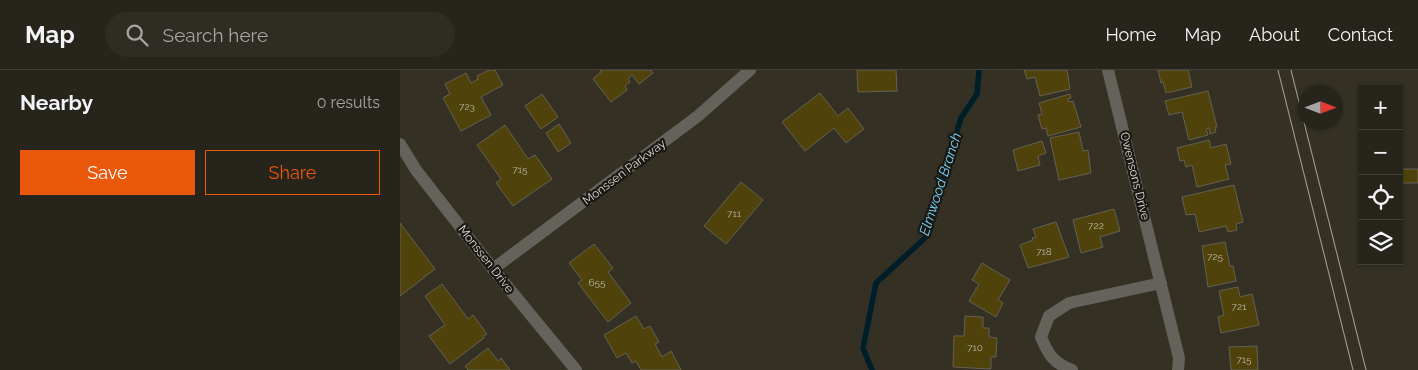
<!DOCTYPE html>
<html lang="en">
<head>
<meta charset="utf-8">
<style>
  body { margin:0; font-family:Raleway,sans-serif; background:#2f2c24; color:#f1f3f6 }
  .controls { position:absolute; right:15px; top:15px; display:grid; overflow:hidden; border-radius:0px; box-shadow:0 1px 4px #0004 }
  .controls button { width:45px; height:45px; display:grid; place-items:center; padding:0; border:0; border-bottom:1px solid #43413a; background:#27241b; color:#f1f3f6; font:25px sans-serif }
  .compass { position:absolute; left:898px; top:15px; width:45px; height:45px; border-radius:50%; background:#27241b; box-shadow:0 1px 4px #0004; rotate:90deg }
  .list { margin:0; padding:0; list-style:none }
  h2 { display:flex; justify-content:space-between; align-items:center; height:65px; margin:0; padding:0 20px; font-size:21px }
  h2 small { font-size:16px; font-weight:400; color:#a4a4a3 }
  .actions { display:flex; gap:10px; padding:15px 20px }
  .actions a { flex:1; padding:11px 0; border:1px solid #ea580c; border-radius:0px; text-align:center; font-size:18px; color:#ea580c }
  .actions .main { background:#ea580c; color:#fff }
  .icon { flex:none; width:28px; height:28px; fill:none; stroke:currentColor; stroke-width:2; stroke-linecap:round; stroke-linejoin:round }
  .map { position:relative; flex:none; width:1018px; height:300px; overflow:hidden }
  header { display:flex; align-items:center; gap:30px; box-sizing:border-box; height:70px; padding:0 25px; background:#27241b; border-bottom:1px solid #43413a }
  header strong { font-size:24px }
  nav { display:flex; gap:28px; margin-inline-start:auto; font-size:18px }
  .search { width:350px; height:45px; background:#2f2c24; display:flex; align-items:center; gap:12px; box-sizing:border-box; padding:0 18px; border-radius:28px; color:#a4a4a3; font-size:19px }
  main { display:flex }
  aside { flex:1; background:#27241b }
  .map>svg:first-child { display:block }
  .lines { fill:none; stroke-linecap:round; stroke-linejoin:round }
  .stream { stroke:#001e2a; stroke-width:5.5 }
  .building { fill:#4f420a; stroke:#656154 }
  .street { stroke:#64625b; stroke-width:12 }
  .tram { stroke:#a9a69d; stroke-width:1 }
  .labels { text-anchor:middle; stroke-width:4.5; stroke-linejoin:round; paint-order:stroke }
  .number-label { font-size:10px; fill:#bab6a2 }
  .street-label { font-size:12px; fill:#dedcd4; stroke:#1a1813 }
  .water-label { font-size:14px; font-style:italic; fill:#77d3f9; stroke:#1a1813 }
</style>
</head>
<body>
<header>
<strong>Map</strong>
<div class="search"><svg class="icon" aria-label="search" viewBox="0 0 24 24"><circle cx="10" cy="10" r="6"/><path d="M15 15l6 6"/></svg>Search here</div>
<nav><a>Home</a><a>Map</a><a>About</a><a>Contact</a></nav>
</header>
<main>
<aside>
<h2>Nearby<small>0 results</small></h2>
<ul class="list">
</ul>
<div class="actions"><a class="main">Save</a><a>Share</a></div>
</aside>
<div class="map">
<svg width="1018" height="300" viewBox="0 0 1018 300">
  <rect width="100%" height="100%" fill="#343024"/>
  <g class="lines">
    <!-- stream -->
    <path class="stream" d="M 472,300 L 463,278 L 476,213 L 525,168 L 561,48 L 577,24 L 579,0"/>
  </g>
  <!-- building -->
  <g class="building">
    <path d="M 89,0 L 95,0 L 103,15 L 81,27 L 91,45 L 61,61 L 43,28 L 50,24 L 45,14 L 66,3 L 71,13 L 78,9 L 77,6 Z"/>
    <path d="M 200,0 L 251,0 L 253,3 L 239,14 L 232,5 L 228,9 L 230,12 L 225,16 L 227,20 L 211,32 L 193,9 L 201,2 Z"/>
    <path d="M 457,0 L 496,0 L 497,21 L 458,22 Z"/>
    <path d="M 624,0 L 667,0 L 670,19 L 640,26 L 635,7 L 627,9 Z"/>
    <path d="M 758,0 L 788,0 L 792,17 L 766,23 L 763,12 L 761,13 Z"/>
    <path d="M 808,21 L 817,57 L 815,57 L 816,62 L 810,64 L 809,58 L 806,59 L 808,65 L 789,70 L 782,42 L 769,45 L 765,31 Z"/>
    <path d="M 420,23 L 438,46 L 448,38 L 464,59 L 446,73 L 434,58 L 405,81 L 382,52 Z"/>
    <path d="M 142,24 L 158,47 L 141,59 L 125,36 Z"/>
    <path d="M 670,24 L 671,28 L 668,29 L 669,32 L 673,31 L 681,57 L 648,66 L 646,58 L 642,59 L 638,45 L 642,44 L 639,33 Z"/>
    <path d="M 159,54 L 171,73 L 158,82 L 146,63 Z"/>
    <path d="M 105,55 L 128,89 L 135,85 L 152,109 L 113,136 L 96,113 L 101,109 L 77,75 Z"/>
    <path d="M 679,62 L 683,81 L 688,80 L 691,103 L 659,110 L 650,68 Z"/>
    <path d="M 809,70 L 811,78 L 826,74 L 831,94 L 825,95 L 829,109 L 797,117 L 792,95 L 786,97 L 784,90 L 780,91 L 777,78 Z"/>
    <path d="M 642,71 L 646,83 L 638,86 L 640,95 L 618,101 L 613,80 Z"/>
    <rect x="999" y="99" width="19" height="14"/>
    <path d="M 341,112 L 363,130 L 326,174 L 304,156 Z"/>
    <path d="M 834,115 L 843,152 L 836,154 L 837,160 L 828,162 L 826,156 L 799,162 L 795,144 L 786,145 L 782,127 Z"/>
    <path d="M 714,139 L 720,161 L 700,167 L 703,177 L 681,183 L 673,150 Z"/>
    <path d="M 656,152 L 669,187 L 628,198 L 620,175 L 633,170 L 632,168 L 636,167 L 633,159 Z"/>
    <path d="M 0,153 L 35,199 L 0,226 Z"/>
    <path d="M 825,172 L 830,196 L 833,196 L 836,211 L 808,217 L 802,176 Z"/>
    <path d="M 194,174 L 213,198 L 208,202 L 231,233 L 208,252 L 178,213 L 182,210 L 169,193 Z"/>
    <path d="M 582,193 L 610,210 L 598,230 L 603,233 L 596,247 L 569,231 L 579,214 L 572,210 Z"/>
    <path d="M 42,214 L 68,249 L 73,245 L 87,264 L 83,266 L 84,268 L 50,294 L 29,266 L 45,255 L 25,226 Z"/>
    <path d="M 838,217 L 840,227 L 852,224 L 859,255 L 821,263 L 818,247 L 824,245 L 819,221 Z"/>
    <path d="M 236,246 L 244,259 L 250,256 L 259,272 L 255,274 L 262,287 L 271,281 L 281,300 L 241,300 L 236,291 L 232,293 L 226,283 L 217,288 L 204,265 Z"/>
    <path d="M 565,246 L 583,247 L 583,258 L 589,258 L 589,267 L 597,268 L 596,287 L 591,287 L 591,299 L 553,297 L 554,266 L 564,266 Z"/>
    <path d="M 857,276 L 858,300 L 831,300 L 829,277 Z"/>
    <path d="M 88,278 L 98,291 L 101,288 L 110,300 L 68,300 L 65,296 Z"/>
  </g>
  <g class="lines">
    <!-- street -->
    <g class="street">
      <path d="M 708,0 L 779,288 L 778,300"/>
      <path d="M 0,74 L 16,100 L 93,199 L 176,300"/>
      <path d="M 93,199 L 298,46 L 350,0"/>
      <path d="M 672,300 C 653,293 648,284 641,267 L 649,246 L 669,233 L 761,213"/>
    </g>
    <!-- tram -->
    <g class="tram">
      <path d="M 878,0 L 953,300"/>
      <path d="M 891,0 L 966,300"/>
    </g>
  </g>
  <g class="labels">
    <!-- number labels -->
    <g class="number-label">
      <text x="67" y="40">723</text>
      <text x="120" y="103">715</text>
      <text x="334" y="147">711</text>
      <text x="696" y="159">722</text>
      <text x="644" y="185">718</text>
      <text x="815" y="190">725</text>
      <text x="197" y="216">655</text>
      <text x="839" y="240">721</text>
      <text x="575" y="281">710</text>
      <text x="844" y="293">715</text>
    </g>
    <!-- street labels -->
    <g class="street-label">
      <text transform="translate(224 102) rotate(-37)" y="4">Monssen Parkway</text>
      <text transform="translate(735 106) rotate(76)" y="4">Owensons Drive</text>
      <text transform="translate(86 189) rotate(52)" y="4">Monssen Drive</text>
    </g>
    <!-- water labels -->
    <g class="water-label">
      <text transform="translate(540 114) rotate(-72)" y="5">Elmwood Branch</text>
    </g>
  </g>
</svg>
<div class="controls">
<button>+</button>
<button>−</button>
<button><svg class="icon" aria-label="locate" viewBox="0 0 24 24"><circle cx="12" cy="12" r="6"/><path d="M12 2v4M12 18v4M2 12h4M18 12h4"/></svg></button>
<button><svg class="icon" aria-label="layers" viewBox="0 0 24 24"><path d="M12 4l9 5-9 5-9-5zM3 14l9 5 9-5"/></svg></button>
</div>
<svg class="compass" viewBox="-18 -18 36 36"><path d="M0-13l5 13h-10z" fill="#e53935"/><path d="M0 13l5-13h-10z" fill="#a4a4a3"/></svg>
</div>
</main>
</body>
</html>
